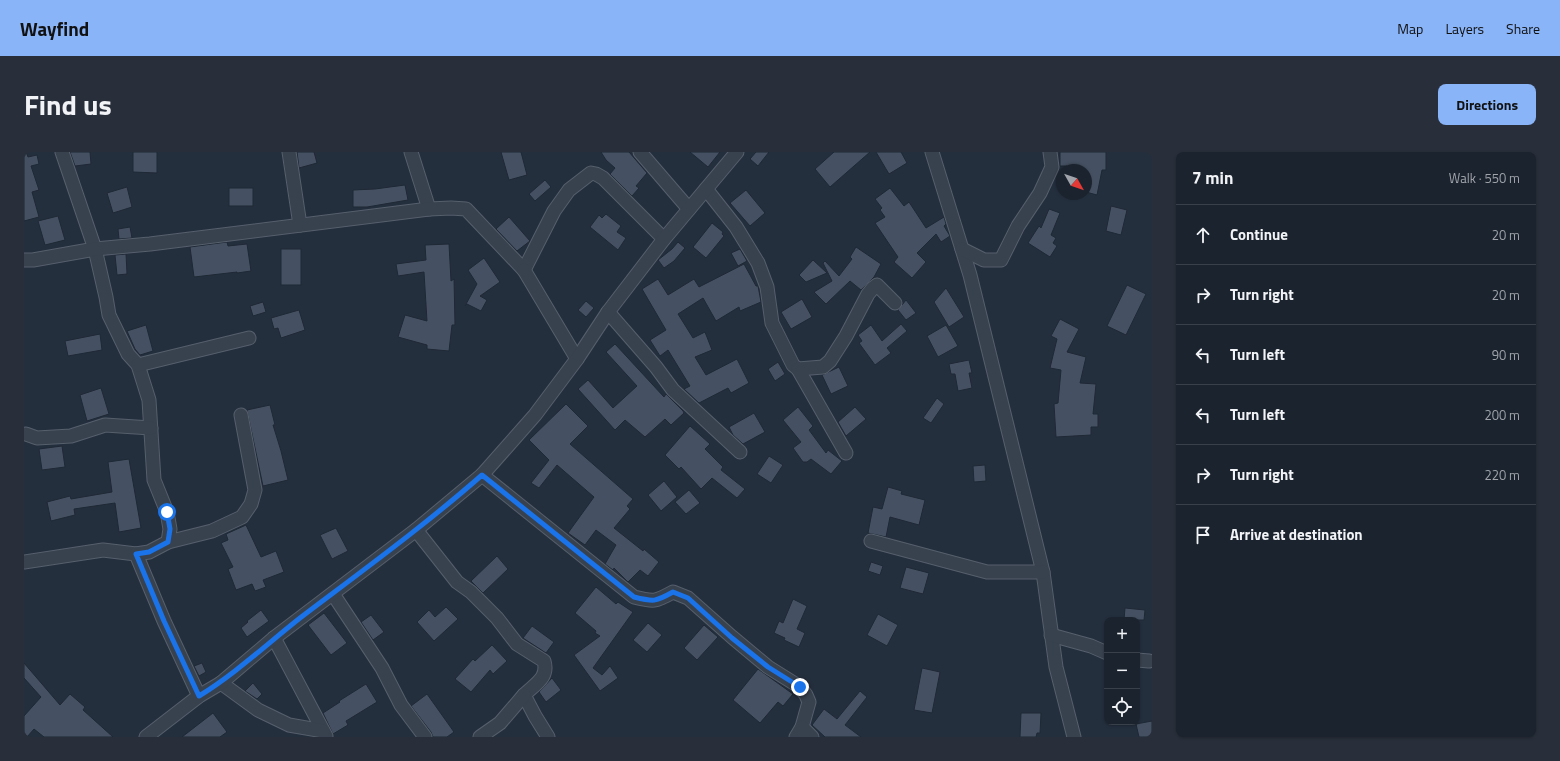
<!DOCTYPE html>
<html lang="en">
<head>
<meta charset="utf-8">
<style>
  body { margin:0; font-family:"Titillium Web",sans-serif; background:#282f3a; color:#f1f3f6 }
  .controls { position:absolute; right:12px; bottom:12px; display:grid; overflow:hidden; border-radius:8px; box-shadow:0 1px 3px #0004 }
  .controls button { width:36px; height:36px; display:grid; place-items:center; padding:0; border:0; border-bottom:1px solid #39404a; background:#1b232e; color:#f1f3f6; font:20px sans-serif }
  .compass { position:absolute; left:1032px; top:12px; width:36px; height:36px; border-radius:50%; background:#1b232e; box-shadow:0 1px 3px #0004; rotate:130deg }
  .stop { position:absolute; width:12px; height:12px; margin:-9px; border:3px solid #1a73e8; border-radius:50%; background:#fff }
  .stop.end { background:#1a73e8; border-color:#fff; box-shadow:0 1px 4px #0008 }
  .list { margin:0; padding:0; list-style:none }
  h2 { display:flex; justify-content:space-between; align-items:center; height:52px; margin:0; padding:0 16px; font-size:17px }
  h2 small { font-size:13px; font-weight:400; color:#a0a4aa }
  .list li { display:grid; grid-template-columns:26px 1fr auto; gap:12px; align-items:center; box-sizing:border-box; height:60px; padding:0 16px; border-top:1px solid #39404a }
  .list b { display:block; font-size:15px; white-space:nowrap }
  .list em { font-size:13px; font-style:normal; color:#a0a4aa }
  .icon { flex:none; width:22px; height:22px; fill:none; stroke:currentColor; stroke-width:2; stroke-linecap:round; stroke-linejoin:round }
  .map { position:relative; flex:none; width:1128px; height:585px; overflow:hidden; border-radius:8px }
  header { display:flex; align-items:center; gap:24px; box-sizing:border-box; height:56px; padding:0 20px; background:#8ab4f8; color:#111 }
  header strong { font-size:19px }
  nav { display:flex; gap:22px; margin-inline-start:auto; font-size:14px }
  .intro { display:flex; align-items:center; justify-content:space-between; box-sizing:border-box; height:96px; padding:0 24px }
  h1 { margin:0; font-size:28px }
  .button { padding:10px 18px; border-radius:8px; background:#8ab4f8; color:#111; font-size:14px; font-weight:700 }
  main { display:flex; gap:24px; padding:0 24px }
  aside { flex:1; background:#1b232e; border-radius:8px; box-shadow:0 1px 3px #0004 }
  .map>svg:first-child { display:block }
  .building { fill:#455162; stroke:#1f2835 }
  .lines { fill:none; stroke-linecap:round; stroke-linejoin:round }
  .minor-casing { stroke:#565f6c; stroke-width:15 }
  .minor { stroke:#38414e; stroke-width:13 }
  .route { stroke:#1a73e8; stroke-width:5 }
</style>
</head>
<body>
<header>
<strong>Wayfind</strong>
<nav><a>Map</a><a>Layers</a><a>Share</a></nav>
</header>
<div class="intro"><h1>Find us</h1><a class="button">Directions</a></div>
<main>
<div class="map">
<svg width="1128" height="585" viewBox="0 0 1128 585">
  <rect width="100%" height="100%" fill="#242f3e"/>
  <!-- building -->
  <g class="building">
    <path d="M 0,0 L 2,0 L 4,5 L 13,3 L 15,12 L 7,14 L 15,38 L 8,40 L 15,65 L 0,69 Z"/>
    <path d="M 46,0 L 66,0 L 67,12 L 51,14 Z"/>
    <path d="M 109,0 L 133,0 L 133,21 L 109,20 Z"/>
    <path d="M 273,0 L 290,0 L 293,11 L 275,16 Z"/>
    <path d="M 477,0 L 497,0 L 503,23 L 485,28 Z"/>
    <path d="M 577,0 L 605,0 L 623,21 L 612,34 L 615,36 L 608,44 L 586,22 L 591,16 L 582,8 Z"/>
    <path d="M 666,0 L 696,0 L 684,15 Z"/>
    <path d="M 732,0 L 745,0 L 734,14 L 726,7 Z"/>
    <path d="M 810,0 L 846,0 L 806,35 L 791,17 Z"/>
    <path d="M 852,0 L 877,0 L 883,11 L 865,22 Z"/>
    <path d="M 1036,0 L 1082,0 L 1082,18 L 1078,18 L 1073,43 L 1062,40 L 1062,18 L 1042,18 L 1043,14 L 1036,14 Z"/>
    <path d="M 521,28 L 527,35 L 511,49 L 505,42 Z"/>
    <path d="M 381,33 L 384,48 L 343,55 L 329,55 L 329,38 L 351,37 Z"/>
    <path d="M 103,35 L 108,55 L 89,61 L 83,41 Z"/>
    <rect x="205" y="36" width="24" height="18"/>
    <path d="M 866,36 L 880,54 L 885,50 L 902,76 L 920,65 L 922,72 L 920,74 L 926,84 L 917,90 L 912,82 L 893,101 L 902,110 L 888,126 L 870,110 L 874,105 L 851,71 L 861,65 L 856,58 L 858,56 L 851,47 Z"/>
    <path d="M 722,38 L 741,61 L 726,74 L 706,51 Z"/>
    <path d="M 1087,54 L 1103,58 L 1097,83 L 1082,79 Z"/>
    <path d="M 1025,57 L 1036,61 L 1027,83 L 1032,86 L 1029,91 L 1033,94 L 1026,105 L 1004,91 L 1015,74 L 1017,76 Z"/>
    <path d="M 582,62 L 597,74 L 593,80 L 602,86 L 594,98 L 566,75 L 575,63 L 578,66 Z"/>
    <path d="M 34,64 L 41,88 L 21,93 L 14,69 Z"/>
    <path d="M 485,65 L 506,89 L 493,99 L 472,77 Z"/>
    <path d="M 688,71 L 699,80 L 698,82 L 700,84 L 682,106 L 669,95 Z"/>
    <path d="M 106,75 L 108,86 L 95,87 L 94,77 Z"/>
    <path d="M 203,90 L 204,94 L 223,92 L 227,119 L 213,121 L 213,120 L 170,125 L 166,95 Z"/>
    <path d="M 654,90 L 661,96 L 650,109 L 640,116 L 634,108 L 648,97 Z"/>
    <path d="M 425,92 L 427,129 L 430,127 L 431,173 L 428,173 L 425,199 L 403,197 L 403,193 L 374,185 L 381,163 L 403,169 L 400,120 L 374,124 L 372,112 L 402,108 L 401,93 Z"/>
    <path d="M 832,95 L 857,112 L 850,125 L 837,138 L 826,129 L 802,152 L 790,140 L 808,129 L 799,111 L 801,109 L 815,124 L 828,107 L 826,105 Z"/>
    <rect x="257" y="97" width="20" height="36"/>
    <path d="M 716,97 L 723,109 L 714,114 L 707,101 Z"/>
    <path d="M 102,102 L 103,122 L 93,123 L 91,103 Z"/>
    <path d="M 460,106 L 476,130 L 456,144 L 463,148 L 457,159 L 443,152 L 441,154 L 453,132 L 444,118 Z"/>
    <path d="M 789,108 L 803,121 L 782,130 L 775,123 Z"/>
    <path d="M 720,112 L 732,134 L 734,134 L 737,150 L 716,159 L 715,155 L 692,169 L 679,146 L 654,162 L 669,186 L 681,180 L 688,198 L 671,205 L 682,223 L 713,207 L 725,231 L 707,241 L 704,236 L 675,251 L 660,237 L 666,234 L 644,198 L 636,204 L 626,188 L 642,178 L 618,137 L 634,127 L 644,143 L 670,127 L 675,135 Z"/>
    <path d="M 1103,133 L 1122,142 L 1102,183 L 1083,174 Z"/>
    <path d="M 922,136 L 940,165 L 925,175 L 910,150 Z"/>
    <path d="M 778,147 L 788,165 L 767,177 L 757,160 Z"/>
    <path d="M 882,148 L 892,161 L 882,168 L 874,158 Z"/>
    <path d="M 562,149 L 570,156 L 562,165 L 554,158 Z"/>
    <path d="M 239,150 L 242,160 L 229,164 L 226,154 Z"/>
    <path d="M 275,158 L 281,178 L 257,186 L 254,176 L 250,177 L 247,166 Z"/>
    <path d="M 1036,167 L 1055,177 L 1043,200 L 1062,205 L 1056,231 L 1072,232 L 1069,262 L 1074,262 L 1074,275 L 1067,275 L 1067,283 L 1032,285 L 1030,252 L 1034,251 L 1037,218 L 1026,216 L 1033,187 L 1027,184 Z"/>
    <path d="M 877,172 L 883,179 L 863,196 L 867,201 L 851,213 L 835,191 L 838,189 L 834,183 L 847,173 L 858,189 Z"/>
    <path d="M 122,173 L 129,199 L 116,203 L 111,197 L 103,179 Z"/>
    <path d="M 922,173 L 934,194 L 914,205 L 903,184 Z"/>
    <path d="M 76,182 L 78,198 L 44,204 L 41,189 Z"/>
    <path d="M 591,192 L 640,245 L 642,242 L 659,259 L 660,261 L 647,273 L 641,267 L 621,285 L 601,268 L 591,278 L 554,237 L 564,228 L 589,256 L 613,234 L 582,200 Z"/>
    <path d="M 945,208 L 948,221 L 945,221 L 948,236 L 934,239 L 931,222 L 927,222 L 925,212 Z"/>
    <path d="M 754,210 L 761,222 L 751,229 L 744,217 Z"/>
    <path d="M 815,215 L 824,234 L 807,242 L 798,223 Z"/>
    <path d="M 77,236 L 85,262 L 63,269 L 56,243 Z"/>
    <path d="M 913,246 L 920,252 L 907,271 L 899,266 Z"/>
    <path d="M 542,252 L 564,274 L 546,292 L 609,347 L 603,354 L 606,357 L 590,376 L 619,399 L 620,397 L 635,410 L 624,424 L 616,418 L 604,430 L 590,416 L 589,418 L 581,412 L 592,393 L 572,378 L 561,393 L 544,381 L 570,345 L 533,313 L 515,336 L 507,331 L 525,308 L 505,288 Z"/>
    <path d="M 246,253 L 251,273 L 249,273 L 257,299 L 264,328 L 239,334 L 223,258 Z"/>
    <path d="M 774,255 L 789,274 L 785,278 L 802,301 L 804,298 L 818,309 L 807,322 L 787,307 L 783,310 L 779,310 L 769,296 L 777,290 L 759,268 Z"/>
    <path d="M 831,255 L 842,267 L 822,284 L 814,270 Z"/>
    <path d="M 730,261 L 741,280 L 719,292 L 709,283 L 705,275 Z"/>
    <path d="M 666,274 L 686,292 L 681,297 L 699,315 L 697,318 L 721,337 L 713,346 L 688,326 L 677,337 L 657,315 L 655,317 L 641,303 Z"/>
    <path d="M 38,294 L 41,315 L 18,318 L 15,297 Z"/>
    <path d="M 745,304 L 759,313 L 747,331 L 733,322 Z"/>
    <path d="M 105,307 L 117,376 L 95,380 L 91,351 L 50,357 L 51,363 L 27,369 L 23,350 L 46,344 L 47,347 L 88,340 L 84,310 Z"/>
    <path d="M 961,313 L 962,329 L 950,330 L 949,314 Z"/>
    <path d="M 640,329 L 653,345 L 637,359 L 624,343 Z"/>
    <path d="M 864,335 L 878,339 L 877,342 L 901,348 L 895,373 L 866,365 L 862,385 L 844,381 L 849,355 L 858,357 Z"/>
    <path d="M 665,338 L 676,351 L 662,362 L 651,350 Z"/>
    <path d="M 222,373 L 237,405 L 252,399 L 260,420 L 239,428 L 242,435 L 231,439 L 228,432 L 212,438 L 204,417 L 209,415 L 197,391 L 204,388 L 202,382 Z"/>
    <path d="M 312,376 L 324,399 L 308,407 L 296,383 Z"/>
    <path d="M 473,404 L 484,417 L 459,441 L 447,429 Z"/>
    <path d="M 847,410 L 859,414 L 856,423 L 844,419 Z"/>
    <path d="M 882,415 L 905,421 L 899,442 L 876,436 Z"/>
    <path d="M 572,435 L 592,452 L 594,450 L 609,460 L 569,516 L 578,523 L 586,514 L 594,526 L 576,539 L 550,503 L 576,484 L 571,481 L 572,479 L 551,461 Z"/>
    <path d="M 769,447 L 783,454 L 773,477 L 781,481 L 775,495 L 760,488 L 761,486 L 750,481 L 755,469 L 759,471 Z"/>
    <path d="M 422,455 L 434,467 L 410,489 L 393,470 L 405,458 L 411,465 Z"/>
    <path d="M 1101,456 L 1121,458 L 1120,468 L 1100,468 Z"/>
    <path d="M 237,458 L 245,469 L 223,485 L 217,476 L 224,470 L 223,469 Z"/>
    <path d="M 300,461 L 323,491 L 307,503 L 284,473 Z"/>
    <path d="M 854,462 L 874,473 L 863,494 L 843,483 Z"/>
    <path d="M 347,463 L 360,480 L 349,488 L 337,470 Z"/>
    <path d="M 624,471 L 638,483 L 623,500 L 609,488 Z"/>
    <path d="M 680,473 L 694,485 L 673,508 L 660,496 Z"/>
    <path d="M 508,474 L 530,490 L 522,501 L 499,486 Z"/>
    <path d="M 468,493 L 483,509 L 469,522 L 466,518 L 447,540 L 431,527 L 449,507 L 451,509 Z"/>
    <path d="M 0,511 L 36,553 L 46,542 L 61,555 L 59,558 L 89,585 L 20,585 L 10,577 L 3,585 L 0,585 L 0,564 L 17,545 L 0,526 Z"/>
    <path d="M 178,511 L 182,520 L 175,524 L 170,514 Z"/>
    <path d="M 898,516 L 916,520 L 908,561 L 890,558 Z"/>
    <path d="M 734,517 L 769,542 L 759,554 L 754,550 L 736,571 L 709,548 Z"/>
    <path d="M 528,526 L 537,538 L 522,550 L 515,540 Z"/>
    <path d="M 229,531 L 238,542 L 233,547 L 221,539 Z"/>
    <path d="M 342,532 L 353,550 L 322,569 L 324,573 L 309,582 L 299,561 L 316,550 L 315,549 Z"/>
    <path d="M 836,539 L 843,545 L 821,573 L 837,585 L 801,585 L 788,573 L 800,557 L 813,567 Z"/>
    <path d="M 403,542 L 430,580 L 423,585 L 409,585 L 407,580 L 387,554 Z"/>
    <path d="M 189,561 L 203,580 L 196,585 L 158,585 Z"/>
    <path d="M 997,561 L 1017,561 L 1016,581 L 1013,581 L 1012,585 L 996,585 Z"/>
    <path d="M 1128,569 L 1128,585 L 1115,585 L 1112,572 Z"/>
  </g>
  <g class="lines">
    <!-- minor casing -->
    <g class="minor-casing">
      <g id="minor">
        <path d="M 38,0 L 71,97 L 82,145 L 85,163 L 104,202 L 114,213 L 125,248 L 130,328 L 143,360 L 146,377 L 144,390"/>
        <path d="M 265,0 L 276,73"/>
        <path d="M 387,0 L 405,57"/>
        <path d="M 616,0 L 665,57"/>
        <path d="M 908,0 L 946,123 L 1019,420 L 1032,515 L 1050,585"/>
        <path d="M 682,37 L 712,75 L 734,111 L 743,135 L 748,171 L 769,213 L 774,217 L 799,215 L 806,209 L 822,184 L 844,142 L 849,136 L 853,133 L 871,151"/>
        <path d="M 938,97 L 960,108 L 977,108 L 994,74 L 1016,41 L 1028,15 L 1026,0"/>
        <path d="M 0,108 L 9,108 L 71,97 L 126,92 L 405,57 L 427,56 L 442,57 L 500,118 L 530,59 L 545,38 L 567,21 L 572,22 L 579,26 L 640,87"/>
        <path d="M 500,118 L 553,207"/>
        <path d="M 584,160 L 632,215 L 649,238 L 716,300"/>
        <path d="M 114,213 L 225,186"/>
        <path d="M 774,217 L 822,301"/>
        <path d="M 2,282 L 13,286 L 47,284 L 81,273 L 127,276"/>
        <path d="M 458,323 L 610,445 C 630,450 631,450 649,440 L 664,446 L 708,485 L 744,515 L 776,535 L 782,543 L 785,550 L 778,575"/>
        <path d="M 392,378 L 433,430 L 447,440 L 473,466 L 493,492 L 520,509 C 525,526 511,532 500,543 L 511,564 L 524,585"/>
        <path d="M 847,389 L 963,420 L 1019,420"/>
        <path d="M 112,402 L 140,469 L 175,544"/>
        <path d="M 0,410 L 79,398 L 112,402 L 125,400 L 144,390 L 188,379 L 218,365 L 227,352 L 231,338 L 217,263"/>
        <path d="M 309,442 L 358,516 L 377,553 L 401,585"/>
        <path d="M 1027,483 L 1067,494 L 1083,501"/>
        <path d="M 250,486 L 302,584"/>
        <path d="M 1113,508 L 1125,509"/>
        <path d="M 197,531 L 234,558 L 265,573 L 299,579"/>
        <path d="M 122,585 L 175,544 L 197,531 L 250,486 L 392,378 L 458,323 L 511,263 L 553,207 L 584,160 L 640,87 L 713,0"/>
        <path d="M 456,585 L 476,571 L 500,543"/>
        <path d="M 772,585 L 778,575 L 788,585"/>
      </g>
    </g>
    <!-- minor -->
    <use href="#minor" class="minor"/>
  </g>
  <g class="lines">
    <!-- route -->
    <path class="route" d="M 143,360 L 146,377 L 144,390 L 125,400 L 112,402 L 140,469 L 175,544 C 211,522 243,492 276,466 C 338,419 400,374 458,323 L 610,445 C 630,450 631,450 649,440 L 664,446 L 708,486 L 744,515 L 776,535"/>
  </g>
</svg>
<div class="controls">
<button>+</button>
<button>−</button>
<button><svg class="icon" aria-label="locate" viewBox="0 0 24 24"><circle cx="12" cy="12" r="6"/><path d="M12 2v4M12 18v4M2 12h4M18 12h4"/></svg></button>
</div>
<svg class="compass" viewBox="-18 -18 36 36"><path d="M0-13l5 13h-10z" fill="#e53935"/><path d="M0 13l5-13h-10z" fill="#a0a4aa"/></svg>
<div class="stop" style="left:143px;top:360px"></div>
<div class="stop end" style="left:776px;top:535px"></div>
</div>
<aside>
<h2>7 min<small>Walk · 550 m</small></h2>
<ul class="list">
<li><svg class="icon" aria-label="ahead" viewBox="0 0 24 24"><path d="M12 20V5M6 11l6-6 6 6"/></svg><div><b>Continue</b></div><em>20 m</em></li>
<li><svg class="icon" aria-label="right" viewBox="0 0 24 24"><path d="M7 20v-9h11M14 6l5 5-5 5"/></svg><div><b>Turn right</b></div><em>20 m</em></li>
<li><svg class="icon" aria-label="left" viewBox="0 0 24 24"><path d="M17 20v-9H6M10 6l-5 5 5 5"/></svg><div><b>Turn left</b></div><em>90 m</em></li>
<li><svg class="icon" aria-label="left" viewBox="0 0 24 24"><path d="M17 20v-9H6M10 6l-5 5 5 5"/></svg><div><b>Turn left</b></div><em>200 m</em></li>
<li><svg class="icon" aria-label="right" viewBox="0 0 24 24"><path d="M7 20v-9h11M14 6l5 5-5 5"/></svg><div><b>Turn right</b></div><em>220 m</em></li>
<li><svg class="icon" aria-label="arrive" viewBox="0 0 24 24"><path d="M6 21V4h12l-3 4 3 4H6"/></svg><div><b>Arrive at destination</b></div></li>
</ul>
</aside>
</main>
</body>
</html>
